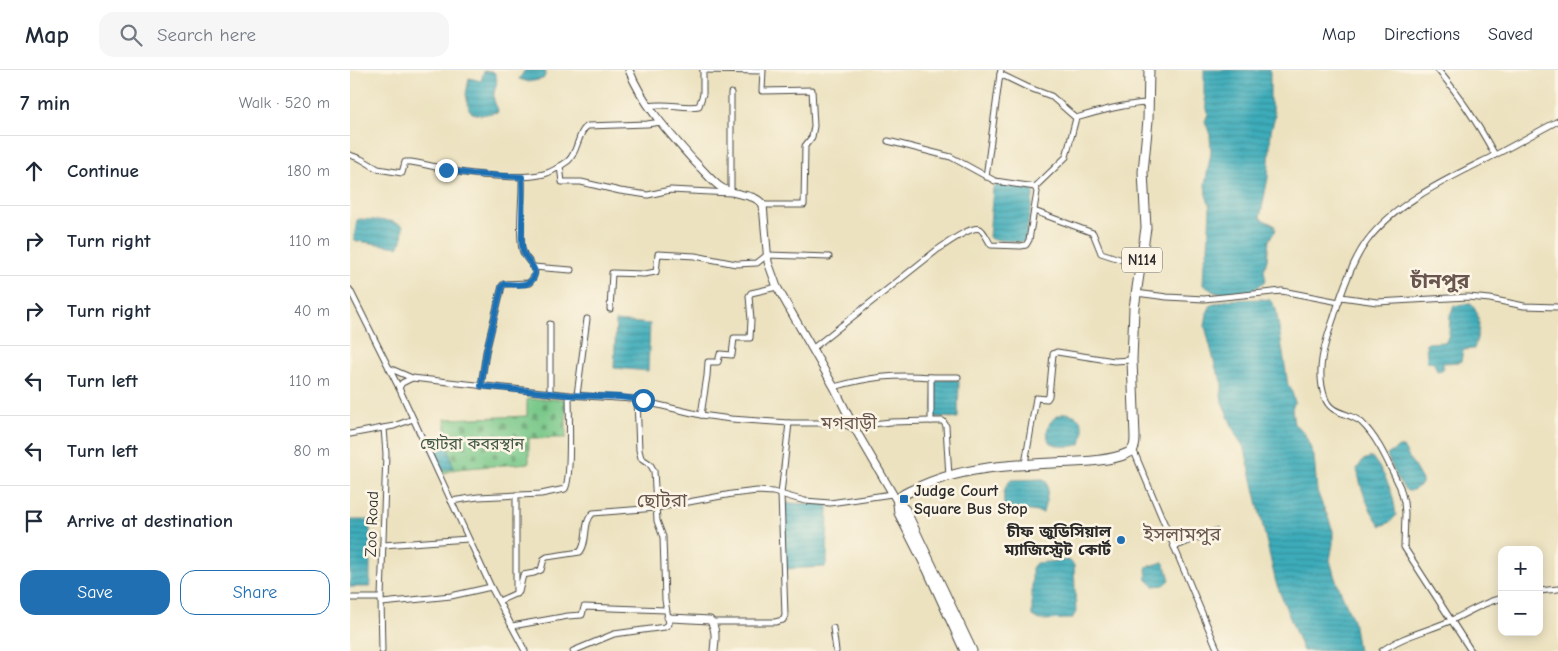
<!DOCTYPE html>
<html lang="en">
<head>
<meta charset="utf-8">
<style>
  body { margin:0; font-family:"Comic Neue","Noto Sans Bengali",sans-serif; background:#f6f6f7; color:#1f2937 }
  .controls { position:absolute; right:15px; bottom:15px; display:grid; overflow:hidden; border-radius:10px; box-shadow:0 2px 12px #0003 }
  .controls button { width:45px; height:45px; display:grid; place-items:center; padding:0; border:0; border-bottom:1px solid #e0e1e3; background:#fff; color:#1f2937; font:25px sans-serif }
  .stop { position:absolute; width:15px; height:15px; margin:-11px; border:4px solid #1f6fb2; border-radius:50%; background:#fff }
  .stop.end { background:#1f6fb2; border-color:#fff; box-shadow:0 1px 5px #0008 }
  .list { margin:0; padding:0; list-style:none }
  h2 { display:flex; justify-content:space-between; align-items:center; height:65px; margin:0; padding:0 20px; font-size:21px }
  h2 small { font-size:16px; font-weight:400; color:#747a83 }
  .list li { display:grid; grid-template-columns:32px 1fr auto; gap:15px; align-items:center; box-sizing:border-box; height:70px; padding:0 20px; border-top:1px solid #e0e1e3 }
  .list b { display:block; font-size:19px; white-space:nowrap }
  .list em { font-size:16px; font-style:normal; color:#747a83 }
  .actions { display:flex; gap:10px; padding:15px 20px }
  .actions a { flex:1; padding:11px 0; border:1px solid #1f6fb2; border-radius:15px; text-align:center; font-size:18px; color:#1f6fb2 }
  .actions .main { background:#1f6fb2; color:#fff }
  .icon { flex:none; width:28px; height:28px; fill:none; stroke:currentColor; stroke-width:2; stroke-linecap:round; stroke-linejoin:round }
  .map { position:relative; flex:none; width:1208px; height:581px; overflow:hidden }
  header { display:flex; align-items:center; gap:30px; box-sizing:border-box; height:70px; padding:0 25px; background:#fff; border-bottom:1px solid #e0e1e3 }
  header strong { font-size:24px }
  nav { display:flex; gap:28px; margin-inline-start:auto; font-size:18px }
  .search { width:350px; height:45px; background:#f6f6f7; display:flex; align-items:center; gap:12px; box-sizing:border-box; padding:0 18px; border-radius:15px; color:#747a83; font-size:19px }
  main { display:flex }
  aside { flex:1; background:#fff }
  .map>svg:first-child { display:block }
  .cemetery { fill:url(#cemetery-stones); stroke:#51795a }
  .water { fill:url(#water-rules); stroke:#346c72 }
  .lines { fill:none; stroke-linecap:round; stroke-linejoin:round }
  .street-casing { stroke:#484641; stroke-width:7 }
  .secondary-casing { stroke:#484641; stroke-width:9 }
  .highway-casing { stroke:#484641; stroke-width:11 }
  .street { stroke:#fff; stroke-width:5 }
  .secondary { stroke:#fff; stroke-width:7 }
  .highway { stroke:#fff; stroke-width:9 }
  .route { stroke:#1f6fb2; stroke-width:6 }
  .poi-dot { fill:#1f6fb2; stroke:#fcf5e5; stroke-width:2 }
  .labels { text-anchor:middle; stroke-width:5; stroke-linejoin:round; paint-order:stroke }
  .shield { fill:#fcf5e5; stroke:#6a6863; stroke-width:1 }
  .shield-label { font-size:15px; font-weight:bold; fill:#2b2b2b }
  .park-label { font-size:16px; fill:#425a47; stroke:#fcf5e5 }
  .poi-label { font-size:16px; font-weight:bold; fill:#2b2b2b; stroke:#fcf5e5; text-anchor:start }
  .street-label { font-size:16px; fill:#2b2b2b; stroke:#fcf5e5 }
  .neighbourhood-label { font-size:18px; fill:#68564f; stroke:#fcf5e5 }
  .quarter-label { font-size:19px; fill:#68564f; stroke:#fcf5e5 }
  .district-label { font-size:21px; font-weight:bold; fill:#68564f; stroke:#fcf5e5 }
</style>
</head>
<body>
<header>
<strong>Map</strong>
<div class="search"><svg class="icon" aria-label="search" viewBox="0 0 24 24"><circle cx="10" cy="10" r="6"/><path d="M15 15l6 6"/></svg>Search here</div>
<nav><a>Map</a><a>Directions</a><a>Saved</a></nav>
</header>
<main>
<aside>
<h2>7 min<small>Walk · 520 m</small></h2>
<ul class="list">
<li><svg class="icon" aria-label="ahead" viewBox="0 0 24 24"><path d="M12 20V5M6 11l6-6 6 6"/></svg><div><b>Continue</b></div><em>180 m</em></li>
<li><svg class="icon" aria-label="right" viewBox="0 0 24 24"><path d="M7 20v-9h11M14 6l5 5-5 5"/></svg><div><b>Turn right</b></div><em>110 m</em></li>
<li><svg class="icon" aria-label="right" viewBox="0 0 24 24"><path d="M7 20v-9h11M14 6l5 5-5 5"/></svg><div><b>Turn right</b></div><em>40 m</em></li>
<li><svg class="icon" aria-label="left" viewBox="0 0 24 24"><path d="M17 20v-9H6M10 6l-5 5 5 5"/></svg><div><b>Turn left</b></div><em>110 m</em></li>
<li><svg class="icon" aria-label="left" viewBox="0 0 24 24"><path d="M17 20v-9H6M10 6l-5 5 5 5"/></svg><div><b>Turn left</b></div><em>80 m</em></li>
<li><svg class="icon" aria-label="arrive" viewBox="0 0 24 24"><path d="M6 21V4h12l-3 4 3 4H6"/></svg><div><b>Arrive at destination</b></div></li>
</ul>
<div class="actions"><a class="main">Save</a><a>Share</a></div>
</aside>
<div class="map">
<svg width="1208" height="581" viewBox="0 0 1208 581">
  <defs>
    <pattern id="cemetery-stones" width="16" height="16" patternUnits="userSpaceOnUse" patternTransform="scale(1.25)"><rect width="16" height="16" fill="#77c788"/><path d="M2 7V4a2 2 0 0 1 4 0v3zM10 15v-3a2 2 0 0 1 4 0v3z" fill="#62a26f"/></pattern>
    <pattern id="water-rules" width="6" height="5" patternUnits="userSpaceOnUse" patternTransform="scale(1.25)"><rect width="6" height="5" fill="#3cacba"/><path d="M0 2.5h6" fill="none" stroke="#338c97"/></pattern>
  </defs>
  <rect width="100%" height="100%" fill="#fcf5e5"/>
  <filter id="ink" filterUnits="userSpaceOnUse"><feTurbulence type="fractalNoise" baseFrequency=".02" numOctaves="2"/><feDisplacementMap in="SourceGraphic" scale="10" xChannelSelector="R" yChannelSelector="G"/><feConvolveMatrix kernelMatrix="1 2 1 2 8 2 1 2 1" color-interpolation-filters="sRGB"/></filter>
  <filter id="wash" filterUnits="userSpaceOnUse"><feTurbulence type="fractalNoise" baseFrequency=".0096" numOctaves="4" result="noise"/><feDisplacementMap in="SourceGraphic" scale="20" xChannelSelector="R" yChannelSelector="G"/><feGaussianBlur stdDeviation="1.12" result="paint"/><feColorMatrix in="noise" values="0 0 0 0 0 0 0 0 0 0 0 0 0 0 0 0 0 1.4 0 .05"/><feComposite in="paint" operator="in"/></filter>
  <g filter="url(#wash)">
    <rect width="100%" height="100%" fill="#ece2c0"/>
    <!-- cemetery -->
    <path class="cemetery" d="M 177,329 L 216,329 L 216,368 L 179,368 L 179,393 L 106,399 L 92,404 L 77,372 L 97,368 L 95,349 L 177,346 Z"/>
    <!-- water -->
    <g class="water">
      <path d="M 175,0 L 195,0 L 196,4 L 193,9 L 179,12 L 169,9 Z"/>
      <path d="M 854,0 L 920,0 L 920,30 L 925,46 L 921,61 L 918,108 L 910,148 L 924,155 L 926,160 L 919,170 L 917,190 L 914,200 L 916,210 L 904,220 L 866,223 L 853,215 L 854,191 L 858,179 L 860,137 L 856,125 L 855,114 L 861,83 L 860,65 L 855,51 L 858,44 L 854,24 Z"/>
      <path d="M 134,1 L 144,2 C 151,14 142,19 144,30 C 145,35 148,37 148,42 L 131,45 L 122,43 L 119,39 L 116,24 L 119,8 L 131,11 Z"/>
      <path d="M 648,115 L 681,119 L 684,122 L 675,170 L 672,172 L 641,169 L 639,167 L 643,118 Z"/>
      <path d="M 10,149 L 41,151 L 53,156 L 52,171 L 48,177 L 7,171 L 4,169 L 7,150 Z"/>
      <path d="M 912,229 L 920,230 L 926,239 L 938,315 L 941,319 L 945,332 L 942,338 L 944,354 L 954,362 L 964,386 L 967,421 L 972,434 L 978,447 L 983,461 L 983,474 L 980,490 L 985,508 L 1003,550 L 1008,581 L 953,581 L 926,513 L 895,379 L 886,365 L 872,332 L 871,325 L 872,320 L 872,311 L 866,299 L 855,256 L 857,243 L 861,235 L 878,230 Z"/>
      <path d="M 1113,234 L 1121,234 C 1133,247 1129,263 1124,279 L 1113,280 L 1111,292 L 1093,293 L 1093,300 L 1087,301 L 1084,293 L 1077,292 L 1076,273 L 1096,272 L 1099,264 L 1100,245 L 1104,236 Z"/>
      <path d="M 266,251 L 300,254 L 298,301 L 264,298 Z"/>
      <path d="M 584,310 L 609,310 L 608,348 L 583,347 Z"/>
      <path d="M 715,343 C 733,344 736,358 731,374 C 720,378 709,377 699,372 C 694,357 700,348 715,343 Z"/>
      <path d="M 97,371 L 103,398 L 90,401 L 78,374 Z"/>
      <path d="M 1049,377 L 1053,377 L 1072,410 L 1072,414 C 1068,417 1063,421 1058,421 C 1051,420 1041,394 1038,388 L 1037,385 Z"/>
      <path d="M 1022,387 C 1036,405 1044,423 1046,446 L 1039,453 L 1031,456 C 1018,440 1011,419 1007,399 L 1013,390 Z"/>
      <path d="M 694,409 C 702,416 695,433 693,443 L 654,437 C 653,427 653,417 661,410 Z"/>
      <path d="M 435,433 L 476,434 L 478,436 L 477,491 L 475,497 L 436,499 L 434,480 Z"/>
      <rect x="0" y="450" width="20" height="67"/>
      <path d="M 719,490 L 724,495 L 726,542 L 722,549 L 690,550 L 682,546 L 682,498 L 686,493 Z"/>
      <path d="M 813,492 L 817,499 L 820,510 L 814,515 L 804,516 L 797,510 L 796,499 L 797,497 Z"/>
    </g>
  </g>
  <g filter="url(#ink)">
    <g class="lines">
      <!-- street casing -->
      <g class="street-casing">
        <g id="street">
          <path d="M 353,0 L 412,1"/>
          <path d="M 413,0 L 412,21 L 462,20 L 464,56 L 462,67 L 455,76 L 454,135 L 413,135"/>
          <path d="M 651,0 L 650,4 L 677,17 L 701,26 L 726,48 C 750,41 774,34 798,33"/>
          <path d="M 1088,0 C 1111,27 1128,54 1145,85"/>
          <path d="M 299,36 C 317,32 333,39 349,36 L 353,24 L 353,0"/>
          <path d="M 538,71 L 601,87 L 645,111 L 685,117"/>
          <path d="M 0,85 L 11,89 L 28,99 L 52,103 L 55,92 L 61,92 C 74,94 86,97 98,100 C 123,105 170,110 194,104 C 202,102 211,96 218,91 C 228,83 228,60 238,56 L 297,54 L 311,52"/>
          <path d="M 210,96 L 212,112 L 231,112 L 270,121 L 298,125 L 320,120 L 381,123 L 381,23"/>
          <path d="M 636,107 L 650,4"/>
          <path d="M 685,117 L 716,87 L 726,48"/>
          <path d="M 684,141 L 743,163 L 751,183 L 791,196"/>
          <path d="M 183,197 L 221,200"/>
          <path d="M 0,220 L 49,318 L 141,517 L 175,581"/>
          <path d="M 786,223 L 817,227 L 854,229 L 932,221 L 989,232"/>
          <path d="M 991,227 L 1027,232 L 1118,227 L 1140,229 L 1174,236 L 1208,237"/>
          <path d="M 260,239 L 262,203 L 294,204 L 306,202 L 308,184 L 345,186 L 386,194 L 407,193 L 417,185 L 479,187"/>
          <path d="M 200,254 L 200,323"/>
          <path d="M 462,279 L 587,180 C 595,175 621,155 630,159 C 634,161 638,171 641,175 L 671,176 L 676,175 L 679,170 L 687,122 L 685,117"/>
          <path d="M 39,298 L 62,308 L 219,325 L 283,329 L 351,345 L 381,349 L 439,353 L 491,353 L 505,359"/>
          <path d="M 131,316 L 136,282 L 152,216 L 154,214 L 179,213 C 194,197 175,193 172,179 C 168,158 173,129 172,107"/>
          <path d="M 484,317 C 519,307 545,304 581,307"/>
          <path d="M 49,318 L 52,313 L 62,308"/>
          <path d="M 227,325 L 237,249"/>
          <path d="M 351,345 L 357,306 L 358,292 L 368,292 L 370,284 L 382,285 L 384,268 L 400,268 L 401,250 L 399,226 L 401,223 L 427,217"/>
          <path d="M 503,356 L 541,352 L 581,351"/>
          <path d="M 0,364 L 44,356 L 63,349"/>
          <path d="M 783,379 L 868,581"/>
          <path d="M 675,394 L 686,328 L 697,329 L 699,326 L 703,284 L 707,282 L 764,291 L 782,290"/>
          <path d="M 599,407 L 596,356 L 593,351 L 581,351 L 581,307 L 608,307"/>
          <path d="M 166,425 L 166,524"/>
          <path d="M 101,431 L 128,427 L 191,424 L 215,419 C 222,407 219,343 219,325"/>
          <path d="M 33,475 L 118,469"/>
          <path d="M 824,477 L 865,461"/>
          <path d="M 1189,521 L 1208,519"/>
          <path d="M 0,528 L 31,528"/>
          <path d="M 149,531 L 169,522 L 173,505 L 184,503 L 191,500 L 194,489 L 197,487 L 230,482 C 239,471 232,453 243,443 L 306,438 L 382,424 L 407,421 L 423,422 L 455,431 L 480,433 L 542,424"/>
          <path d="M 32,533 L 101,526 L 141,517"/>
          <path d="M 362,552 L 425,552 L 433,550 L 435,546 L 431,424 L 439,353"/>
          <path d="M 162,556 L 218,546 L 232,545 L 234,537 L 316,540"/>
          <path d="M 483,558 L 486,581"/>
          <path d="M 32,581 L 31,528 L 36,384 L 34,358"/>
          <path d="M 223,581 L 264,564 L 315,557 L 319,554 L 315,530 L 313,467 L 307,451 L 304,401 L 300,394 L 291,388 L 289,380 L 287,329"/>
          <path d="M 1032,581 C 1053,565 1079,561 1102,550 C 1119,542 1134,532 1152,528"/>
          <path d="M 1121,581 L 1054,477 L 1055,443 L 1054,432 L 1050,417 C 1039,395 1029,369 1011,352 C 999,342 981,345 975,328 C 965,300 975,273 984,247 C 991,224 1003,190 1017,171 C 1047,131 1102,107 1145,85 C 1166,74 1187,62 1208,51"/>
        </g>
      </g>
      <!-- secondary casing -->
      <g class="secondary-casing">
        <g id="secondary">
          <path d="M 279,0 C 293,35 320,64 344,91 C 352,99 360,109 369,116 C 383,127 405,122 413,135 L 418,192 L 427,217 L 484,317 L 505,359 L 548,433"/>
          <path d="M 318,547 L 321,548 L 360,550 C 367,559 365,570 364,581"/>
        </g>
      </g>
      <!-- highway casing -->
      <g class="highway-casing">
        <g id="highway">
          <path d="M 548,433 C 549,425 558,422 565,419 C 606,398 657,395 703,393 C 723,392 760,392 778,383 C 785,380 785,373 785,367 L 782,290 L 784,238 L 796,158 L 793,102 L 798,50 L 799,0"/>
          <path d="M 548,433 L 555,440 L 622,581"/>
          <path d="M 548,433 L 549,443 L 578,500 L 615,581"/>
        </g>
      </g>
      <!-- street -->
      <use href="#street" class="street"/>
      <!-- secondary -->
      <use href="#secondary" class="secondary"/>
      <!-- highway -->
      <use href="#highway" class="highway"/>
    </g>
  </g>
  <g class="lines" filter="url(#ink)">
    <!-- route -->
    <path class="route" d="M 96,100 L 122,104 L 172,107 C 173,124 172,141 172,158 C 172,165 171,174 173,181 C 176,192 192,199 181,211 C 176,217 161,214 154,214 L 152,216 L 136,282 L 131,316 L 219,325 L 270,327 L 293,330"/>
  </g>
  <!-- markers -->
  <g class="poi-dot">
    <rect x="549" y="424" width="10" height="10" rx="2.5"/>
    <circle cx="771" cy="470" r="5"/>
  </g>
  <g class="labels">
    <!-- shield labels -->
    <rect class="shield" x="772" y="177.5" width="40" height="25" rx="4"/>
    <g class="shield-label">
      <text x="792" y="195">N114</text>
    </g>
    <!-- park labels -->
    <g class="park-label">
      <text x="122" y="379">ছোটরা কবরস্থান</text>
    </g>
    <!-- poi labels -->
    <g class="poi-label">
      <text x="564" y="426">Judge Court<tspan x="564" dy="18">Square Bus Stop</tspan></text>
      <text x="761" y="467" text-anchor="end">চীফ জুডিসিয়াল<tspan x="761" dy="18">ম্যাজিস্ট্রেট কোর্ট</tspan></text>
    </g>
    <!-- street labels -->
    <g class="street-label">
      <text transform="translate(21 454) rotate(-88)" y="6">Zoo Road</text>
    </g>
    <!-- neighbourhood labels -->
    <g class="neighbourhood-label">
      <text x="499" y="359">মগবাড়ী</text>
    </g>
    <!-- quarter labels -->
    <g class="quarter-label">
      <text x="312" y="437">ছোটরা</text>
      <text x="832" y="471">ইসলামপুর</text>
    </g>
    <!-- district labels -->
    <g class="district-label">
      <text x="1090" y="218">চাঁনপুর</text>
    </g>
  </g>
</svg>
<div class="controls">
<button>+</button>
<button>−</button>
</div>
<div class="stop" style="left:293px;top:330px"></div>
<div class="stop end" style="left:96px;top:100px"></div>
</div>
</main>
</body>
</html>
